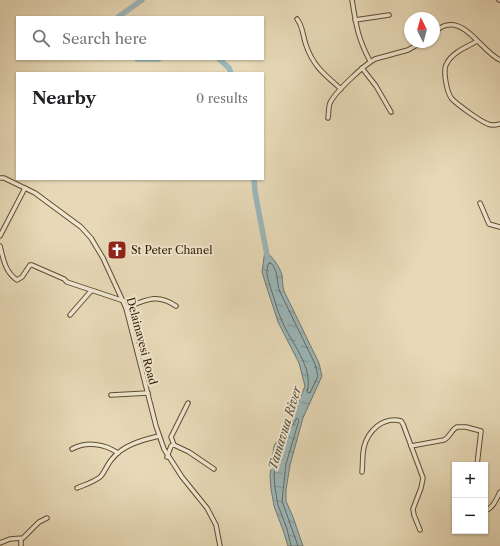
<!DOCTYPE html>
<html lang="en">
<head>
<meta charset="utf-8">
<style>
  body { margin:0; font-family:"Libre Caslon Text",serif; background:#f6f6f6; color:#202124 }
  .controls { position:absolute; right:12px; bottom:12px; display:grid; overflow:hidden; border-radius:0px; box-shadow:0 1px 3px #0004 }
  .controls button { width:36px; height:36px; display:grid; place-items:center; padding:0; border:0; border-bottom:1px solid #e0e0e0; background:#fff; color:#202124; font:20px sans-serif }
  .compass { position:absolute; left:404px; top:12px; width:36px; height:36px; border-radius:50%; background:#fff; box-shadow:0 1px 3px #0004; rotate:354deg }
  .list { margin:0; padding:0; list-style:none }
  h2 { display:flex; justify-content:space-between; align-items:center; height:52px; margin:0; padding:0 16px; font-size:17px }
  h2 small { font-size:13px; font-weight:400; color:#757577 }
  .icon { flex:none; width:22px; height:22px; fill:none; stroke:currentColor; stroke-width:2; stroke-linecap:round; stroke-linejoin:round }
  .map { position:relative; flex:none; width:500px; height:546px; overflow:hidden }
  .search { position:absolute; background:#fff; box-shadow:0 1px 3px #0004; left:16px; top:16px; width:248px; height:44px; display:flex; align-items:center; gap:10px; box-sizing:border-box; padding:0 14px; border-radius:0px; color:#757577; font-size:15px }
  .panel { position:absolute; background:#fff; box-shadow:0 1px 3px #0004; left:16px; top:72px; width:248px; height:108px; border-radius:0px }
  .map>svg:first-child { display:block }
  .water { fill:url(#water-ripples); stroke:#717a71 }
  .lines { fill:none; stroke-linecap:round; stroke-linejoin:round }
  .shore { stroke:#666a5e; stroke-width:1 }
  .river { stroke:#9bb7b9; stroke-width:5.5 }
  .minor-casing { stroke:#5f4d31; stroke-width:5.5 }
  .minor { stroke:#efe6d0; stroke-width:3.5 }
  .labels { text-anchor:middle; stroke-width:4; stroke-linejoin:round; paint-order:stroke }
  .poi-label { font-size:11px; fill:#321e04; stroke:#efe6d0; text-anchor:start }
  .street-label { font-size:11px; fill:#321e04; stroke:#efe6d0 }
  .water-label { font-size:12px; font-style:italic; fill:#524c3a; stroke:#efe6d0 }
</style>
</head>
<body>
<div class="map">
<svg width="500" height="546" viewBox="0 0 500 546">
  <defs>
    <pattern id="water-ripples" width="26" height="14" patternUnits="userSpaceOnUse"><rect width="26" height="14" fill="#9bb7b9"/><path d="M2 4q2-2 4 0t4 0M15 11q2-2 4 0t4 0" fill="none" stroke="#7f9494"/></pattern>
  </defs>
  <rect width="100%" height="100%" fill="#e7d9b7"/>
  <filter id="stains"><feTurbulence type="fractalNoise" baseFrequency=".005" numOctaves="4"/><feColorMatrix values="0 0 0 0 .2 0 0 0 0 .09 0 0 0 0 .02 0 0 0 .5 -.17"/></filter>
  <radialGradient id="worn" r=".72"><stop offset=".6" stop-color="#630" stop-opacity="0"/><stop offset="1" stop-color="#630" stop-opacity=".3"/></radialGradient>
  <!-- water -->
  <path class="water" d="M 265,250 C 272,257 279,265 282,275 C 283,280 282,285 284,291 L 319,363 L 322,376 L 303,418 L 290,465 L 286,490 L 286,501 L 293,517 L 303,546 L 288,546 L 283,530 L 274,506 L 271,489 L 270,475 L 274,446 L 293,415 L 305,386 L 299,363 L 278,322 L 266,285 L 262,272 Z"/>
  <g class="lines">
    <!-- shore -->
    <g class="shore">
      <path d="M 269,263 L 271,263 C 279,272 276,282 280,292 L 315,364 L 318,376 L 310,393 L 307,392 C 314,367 291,343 282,321 C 277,311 275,300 271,289 C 269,281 264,271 269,263 Z"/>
      <path d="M 291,546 L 287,529 L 278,505 L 275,488 L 274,475 L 278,448 L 297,418 L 299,420 L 286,464 L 282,501 L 298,546"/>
    </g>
    <!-- river -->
    <g class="river">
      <path d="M 118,17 L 142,0"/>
      <path d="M 137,59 L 159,59"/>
      <path d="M 219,59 L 229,68 L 231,73"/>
      <path d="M 254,179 L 255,192 L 267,255"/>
    </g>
    <!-- minor casing -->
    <g class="minor-casing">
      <g id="minor">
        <path d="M 352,0 C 356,25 358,39 370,61"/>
        <path d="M 499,0 L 500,0"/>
        <path d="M 297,19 C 303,26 303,37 306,45 C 313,66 325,75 341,89"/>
        <path d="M 355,20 L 389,15"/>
        <path d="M 434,32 C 439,29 443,25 448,25 C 468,22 483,52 500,60"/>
        <path d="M 477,41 C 467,47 453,52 447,63 C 442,70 447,93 452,99 C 458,105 480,121 488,124 C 492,126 496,125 500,124"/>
        <path d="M 362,68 L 376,86 L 391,112"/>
        <path d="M 328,118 C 329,113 328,108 330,103 C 335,92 364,65 375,59 L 408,50 L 422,42"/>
        <path d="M 0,178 L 4,178 L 35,193 L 81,227 L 91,238 L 103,258 L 126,308 L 156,426 L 164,449 L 182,477 L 207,508 L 216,525 L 220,546"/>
        <path d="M 480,203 L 489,224 L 500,227"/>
        <path d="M 0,236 L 25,188"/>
        <path d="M 0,246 C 3,258 5,272 17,280 L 22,277 L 30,265 L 32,265 L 64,279 L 67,282 L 124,301"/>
        <path d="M 126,308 C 146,300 157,293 176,306"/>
        <path d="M 70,315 L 91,291"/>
        <path d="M 111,395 L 148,393"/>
        <path d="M 174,445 L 189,452 L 214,469"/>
        <path d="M 411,446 L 444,440 C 450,437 451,430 457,427 L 466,427 L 481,431 L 477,465"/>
        <path d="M 72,449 C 87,441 105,444 118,453"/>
        <path d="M 167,457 L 171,446 L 174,445 L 171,437 L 188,403"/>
        <path d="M 362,472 C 363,464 362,455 364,447 C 368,431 383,416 401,421 L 403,424 L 423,478 L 421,488 L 413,509 L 414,515 L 420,530"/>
        <path d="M 77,488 C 84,485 94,482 100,477 C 103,475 108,463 112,459 C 123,445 142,440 159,436"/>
        <path d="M 485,511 C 493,508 496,500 500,492"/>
        <path d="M 0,543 L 10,539 L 23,538 L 39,522 L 47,518"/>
        <path d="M 21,546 L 21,539"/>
      </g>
    </g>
    <!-- minor -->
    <use href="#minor" class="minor"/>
  </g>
  <!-- icons -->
  <defs>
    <g id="church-square" transform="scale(1)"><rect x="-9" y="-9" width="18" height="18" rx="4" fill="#8f2418" stroke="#efe6d0"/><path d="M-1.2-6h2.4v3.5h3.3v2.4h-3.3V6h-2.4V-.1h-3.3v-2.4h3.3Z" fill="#fff"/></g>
  </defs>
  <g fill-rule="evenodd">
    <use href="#church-square" x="117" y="250"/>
  </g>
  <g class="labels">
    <!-- poi labels -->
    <g class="poi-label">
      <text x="131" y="254">St Peter Chanel</text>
    </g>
    <!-- street labels -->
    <g class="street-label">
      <text transform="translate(142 341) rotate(75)" y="4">Delainavesi Road</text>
    </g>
    <!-- water labels -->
    <g class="water-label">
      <text transform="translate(285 428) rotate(-73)" y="4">Tamavua River</text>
    </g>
  </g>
  <rect width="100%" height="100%" filter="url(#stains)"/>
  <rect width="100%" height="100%" fill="url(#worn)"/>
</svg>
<div class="controls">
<button>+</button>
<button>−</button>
</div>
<svg class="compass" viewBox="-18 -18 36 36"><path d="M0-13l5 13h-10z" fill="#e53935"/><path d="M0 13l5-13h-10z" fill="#757577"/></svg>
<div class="search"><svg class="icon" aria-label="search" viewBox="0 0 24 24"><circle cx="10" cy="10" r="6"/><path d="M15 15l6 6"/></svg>Search here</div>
<section class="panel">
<h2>Nearby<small>0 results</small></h2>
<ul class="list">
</ul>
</section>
</div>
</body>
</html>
